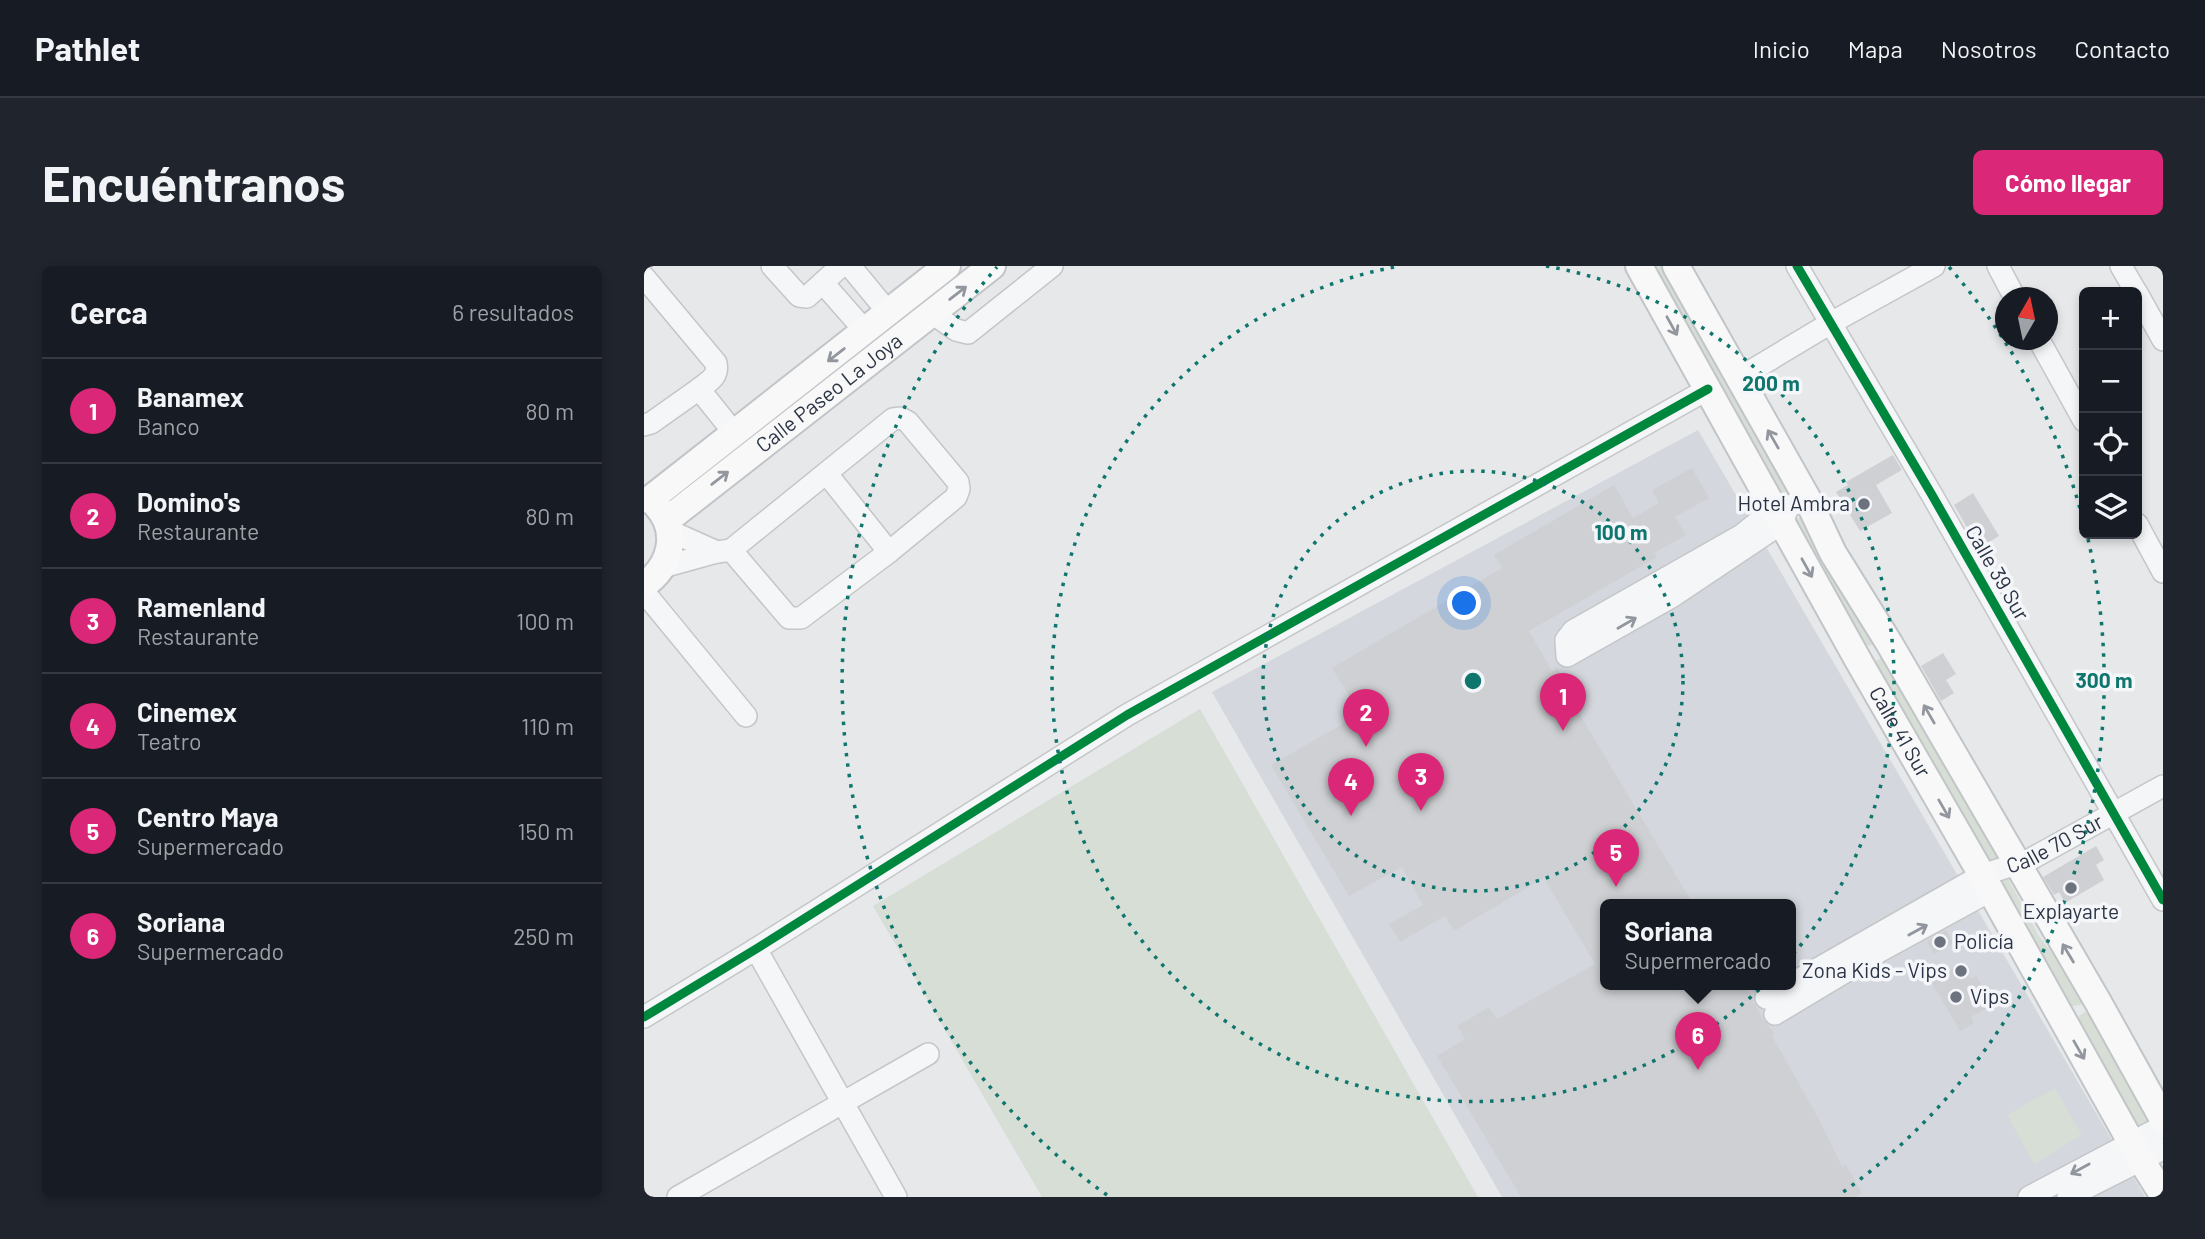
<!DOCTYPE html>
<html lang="es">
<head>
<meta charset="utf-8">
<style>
  body { margin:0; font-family:Barlow,sans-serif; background:#20242c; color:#f1f3f6 }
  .controls { position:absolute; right:21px; top:21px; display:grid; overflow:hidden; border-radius:10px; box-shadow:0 4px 10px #0003 }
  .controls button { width:63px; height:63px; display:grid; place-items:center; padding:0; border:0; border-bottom:2px solid #363941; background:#171b24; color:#f1f3f6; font:35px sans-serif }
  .compass { position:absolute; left:1351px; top:21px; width:63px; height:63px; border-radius:50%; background:#171b24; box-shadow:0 4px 10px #0003; rotate:9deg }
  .you { position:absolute; left:821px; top:338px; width:24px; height:24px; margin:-18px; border:5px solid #fff; border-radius:50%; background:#1a73e8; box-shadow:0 0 0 10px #1a73e833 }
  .badge { display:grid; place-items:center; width:46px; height:46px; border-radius:50%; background:#db2777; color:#fff; font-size:23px; font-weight:700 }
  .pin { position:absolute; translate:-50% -58px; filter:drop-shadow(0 2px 4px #0008) }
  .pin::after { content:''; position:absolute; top:37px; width:24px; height:21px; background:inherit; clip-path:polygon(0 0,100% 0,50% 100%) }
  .popup { position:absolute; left:956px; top:633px; width:196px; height:91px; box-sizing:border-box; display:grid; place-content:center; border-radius:10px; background:#171b24; filter:drop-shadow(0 2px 5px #0005); font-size:23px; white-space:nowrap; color:#9ea1a6 }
  .popup b { font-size:26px; color:#f1f3f6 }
  .popup::after { content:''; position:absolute; left:50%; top:100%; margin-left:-14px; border:14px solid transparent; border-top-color:#171b24 }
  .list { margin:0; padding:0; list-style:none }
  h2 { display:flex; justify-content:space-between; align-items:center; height:91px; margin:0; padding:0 28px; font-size:30px }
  h2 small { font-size:23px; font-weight:400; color:#9ea1a6 }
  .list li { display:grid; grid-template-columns:46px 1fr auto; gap:21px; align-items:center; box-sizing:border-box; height:105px; padding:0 28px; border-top:2px solid #363941 }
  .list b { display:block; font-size:26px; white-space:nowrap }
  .list p { margin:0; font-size:23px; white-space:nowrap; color:#9ea1a6 }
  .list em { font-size:23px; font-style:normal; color:#9ea1a6 }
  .icon { flex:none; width:38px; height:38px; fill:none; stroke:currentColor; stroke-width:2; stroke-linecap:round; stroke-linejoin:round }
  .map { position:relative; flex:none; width:1519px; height:931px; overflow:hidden; border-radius:10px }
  header { display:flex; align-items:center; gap:42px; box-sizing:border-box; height:98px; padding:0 35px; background:#171b24; border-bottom:2px solid #363941 }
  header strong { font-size:33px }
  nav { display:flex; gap:38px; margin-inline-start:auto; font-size:24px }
  .intro { display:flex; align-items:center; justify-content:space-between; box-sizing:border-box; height:168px; padding:0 42px }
  h1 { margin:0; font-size:49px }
  .button { padding:18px 32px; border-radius:10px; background:#db2777; color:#fff; font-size:24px; font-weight:700 }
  main { display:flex; gap:42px; padding:0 42px }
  aside { flex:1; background:#171b24; border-radius:10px; box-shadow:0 4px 10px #0003 }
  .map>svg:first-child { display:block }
  .built { fill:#d4d7dd; fill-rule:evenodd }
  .green { fill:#d6ded6 }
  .building { fill:#ced0d3 }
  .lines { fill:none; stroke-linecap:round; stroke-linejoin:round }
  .minor-casing { stroke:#c4c6c8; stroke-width:24 }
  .major-casing { stroke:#c2c5c8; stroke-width:30 }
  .minor { stroke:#f5f6f7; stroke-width:21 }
  .major { stroke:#f8f8f8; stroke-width:26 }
  .cycleway-casing { stroke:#f4f6f9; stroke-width:13 }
  .cycleway { stroke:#00873e; stroke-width:9 }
  .oneway { stroke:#92969e }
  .oneway2 { stroke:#90959e }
  .ring { fill:none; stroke:#0f766e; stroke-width:3.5; stroke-dasharray:3.5 7 }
  .poi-dot { fill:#6c737f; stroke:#f4f6f9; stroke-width:2.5 }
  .labels { text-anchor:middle; stroke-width:7; stroke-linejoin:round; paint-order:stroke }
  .street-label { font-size:21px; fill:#2b3445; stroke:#f4f6f9 }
  .poi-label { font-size:21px; fill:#2b3445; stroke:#f4f6f9; text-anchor:end }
  .centre { fill:#0f766e; stroke:#f4f6f9; stroke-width:3.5 }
  .ring-label { font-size:21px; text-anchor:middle; font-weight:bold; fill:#0f766e; stroke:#f4f6f9; stroke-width:7; stroke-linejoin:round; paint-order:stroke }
</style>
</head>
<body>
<header>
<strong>Pathlet</strong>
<nav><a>Inicio</a><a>Mapa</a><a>Nosotros</a><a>Contacto</a></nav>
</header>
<div class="intro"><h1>Encuéntranos</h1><a class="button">Cómo llegar</a></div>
<main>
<aside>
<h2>Cerca<small>6 resultados</small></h2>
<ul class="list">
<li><span class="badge">1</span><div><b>Banamex</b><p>Banco</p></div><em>80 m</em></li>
<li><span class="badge">2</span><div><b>Domino's</b><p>Restaurante</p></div><em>80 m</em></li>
<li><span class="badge">3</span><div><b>Ramenland</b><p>Restaurante</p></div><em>100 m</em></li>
<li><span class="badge">4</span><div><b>Cinemex</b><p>Teatro</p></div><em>110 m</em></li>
<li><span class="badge">5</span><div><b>Centro Maya</b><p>Supermercado</p></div><em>150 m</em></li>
<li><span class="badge">6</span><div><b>Soriana</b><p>Supermercado</p></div><em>250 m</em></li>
</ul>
</aside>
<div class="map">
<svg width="1519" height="931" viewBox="0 0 1519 931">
  <rect width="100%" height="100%" fill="#e6e8ea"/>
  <!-- built -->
  <path class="built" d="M 1054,164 L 1501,931 L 858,931 L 568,426 ZM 961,638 L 1147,638 L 1147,718 L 961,718 Z"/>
  <!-- green -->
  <g class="green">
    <path d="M 1006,0 L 1022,0 L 1148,230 L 1138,233 Z"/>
    <path d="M 1151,252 L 1157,252 L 1189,309 L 1232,374 L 1230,379 L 1220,380 L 1150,254 Z"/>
    <path d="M 1239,390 L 1356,593 L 1350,596 L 1344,593 L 1231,400 L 1231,396 Z"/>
    <path d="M 556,443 L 834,931 L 398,931 L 229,640 Z"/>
    <path d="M 1363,611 L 1395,670 L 1428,714 L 1439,732 L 1437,739 L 1428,740 L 1424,737 L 1355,614 Z"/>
    <path d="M 1443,745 L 1448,747 L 1508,856 L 1497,861 L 1494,859 L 1435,754 L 1435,750 Z"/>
    <path d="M 1411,822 L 1438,869 L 1390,898 L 1363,849 Z"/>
  </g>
  <!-- building -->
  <g class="building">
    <path d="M 1249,189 L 1258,204 L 1232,219 L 1248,247 L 1216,265 L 1192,226 L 1204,219 L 1202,216 Z"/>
    <path d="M 1048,202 L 1065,232 L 1031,251 L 1042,269 L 1010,287 L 1013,291 L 885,365 L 908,405 L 913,402 L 929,430 L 926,432 L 1049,638 L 961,638 L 961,718 L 1098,718 L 1102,726 L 1104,725 L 1120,755 L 1131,768 L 1128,770 L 1176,855 L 1198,901 L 1202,899 L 1218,927 L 1211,931 L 877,931 L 793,790 L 821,773 L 813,760 L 845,741 L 853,753 L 951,698 L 900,612 L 810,665 L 801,650 L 756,676 L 745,658 L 779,639 L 758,601 L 705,630 L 627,499 L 709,452 L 701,439 L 708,434 L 688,402 L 858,302 L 850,289 L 970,219 L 989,252 L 1015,237 L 1008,224 Z"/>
    <path d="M 1329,227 L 1355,270 L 1335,282 L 1310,239 Z"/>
    <path d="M 1299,387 L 1312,408 L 1302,414 L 1310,427 L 1297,435 L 1277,400 Z"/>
    <path d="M 1452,580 L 1460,594 L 1452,599 L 1460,614 L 1421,637 L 1415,626 L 1410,629 L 1399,611 Z"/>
    <path d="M 1302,664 L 1309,677 L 1290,688 L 1283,675 Z"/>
    <path d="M 1318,697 L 1327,713 L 1332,710 L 1349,739 L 1327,751 L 1330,757 L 1316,765 L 1287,715 Z"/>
  </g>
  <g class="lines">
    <!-- minor casing -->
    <g class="minor-casing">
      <g id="minor">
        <path d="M 128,0 L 155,30 L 163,31 L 197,0"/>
        <path d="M 206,0 L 244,46"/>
        <path d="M 1153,0 L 1288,229 L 1519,634"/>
        <path d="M 1354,0 L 1371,32"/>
        <path d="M 1477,0 L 1492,26"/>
        <path d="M 0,11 L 72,97 C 75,111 65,115 55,123"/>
        <path d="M 179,17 L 222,66"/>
        <path d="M 1493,27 L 1519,74"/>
        <path d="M 288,47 L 312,64 L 324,67 L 408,0"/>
        <path d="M 1395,74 L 1440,155"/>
        <path d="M 1095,112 L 1185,58 L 1290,0"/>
        <path d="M 0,159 L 7,157 L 55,123 L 91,168"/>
        <path d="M 183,208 L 245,286"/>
        <path d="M 1144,241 L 1138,257 L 1029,330 L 923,390 L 922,374 L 929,365 L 1098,269 L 1130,243 L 1144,241 L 1163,232"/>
        <path d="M 1493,258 L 1519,306"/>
        <path d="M 26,265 L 73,286"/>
        <path d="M 19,301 L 73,286 L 87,284 L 249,153 L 257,152 L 264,156 L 314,216 L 315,223 L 312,231 L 245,286 L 157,352 L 145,352 L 87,284"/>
        <path d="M 0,326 L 102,450"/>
        <path d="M 112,683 L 252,931"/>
        <path id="s1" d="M 1147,718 L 1338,609 L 1385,594 L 1519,520"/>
        <path d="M 1122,732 L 1146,718"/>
        <path d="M 1131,748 L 1236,685 L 1346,625"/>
        <path d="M 0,751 L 112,683 L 483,449 L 1064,123"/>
        <path d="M 34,931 L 284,788"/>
        <path d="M 1385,931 L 1519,860"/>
        <path d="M 1424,931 L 1519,883"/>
      </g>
    </g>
    <!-- major casing -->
    <g class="major-casing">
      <g id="major">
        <path id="s2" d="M 995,0 L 1214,394 L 1338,609 L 1497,894 L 1519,929"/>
        <path d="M 1032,0 L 1163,232 L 1189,287 L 1245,377 L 1454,736 L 1519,853"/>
        <path d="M 5,234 L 303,0"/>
        <path id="s3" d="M 23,254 L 348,0"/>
        <path d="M 0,319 C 27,300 36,266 13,240"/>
      </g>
    </g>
    <!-- minor -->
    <use href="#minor" class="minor"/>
    <!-- major -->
    <use href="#major" class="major"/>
    <!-- cycleway casing -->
    <g class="cycleway-casing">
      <g id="cycleway">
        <path d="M 1153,0 L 1288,229 L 1519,634"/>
        <path d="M 0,751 L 112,683 L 483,449 L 1064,123"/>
      </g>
    </g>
    <!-- cycleway -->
    <use href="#cycleway" class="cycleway"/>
  </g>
  <!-- one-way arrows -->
  <defs><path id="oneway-shaft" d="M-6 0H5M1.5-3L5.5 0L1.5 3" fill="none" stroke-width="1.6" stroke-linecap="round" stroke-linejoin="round" transform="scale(1.75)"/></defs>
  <g class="oneway">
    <use href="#oneway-shaft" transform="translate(314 27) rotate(-38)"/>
    <use href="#oneway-shaft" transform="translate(1028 60) rotate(61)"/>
    <use href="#oneway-shaft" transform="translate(192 89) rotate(142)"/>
    <use href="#oneway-shaft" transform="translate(1129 173) rotate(-120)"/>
    <use href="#oneway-shaft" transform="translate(76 212) rotate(-38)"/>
    <use href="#oneway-shaft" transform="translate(1163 302) rotate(61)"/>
    <use href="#oneway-shaft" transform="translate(1285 448) rotate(-120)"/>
    <use href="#oneway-shaft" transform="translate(1300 543) rotate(60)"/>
    <use href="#oneway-shaft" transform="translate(1424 687) rotate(-121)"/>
    <use href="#oneway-shaft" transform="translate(1435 784) rotate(60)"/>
  </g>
  <g class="oneway2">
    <use href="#oneway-shaft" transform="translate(983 357) rotate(-30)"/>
    <use href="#oneway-shaft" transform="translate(1274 664) rotate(-29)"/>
    <use href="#oneway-shaft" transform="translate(1436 903) rotate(151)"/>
  </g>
  <!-- distance rings -->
  <g class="ring">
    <circle cx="829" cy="415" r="210"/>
    <path d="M902 0A421 421 0 1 1 756 0"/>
    <path d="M463 929A631 631 0 0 1 353 1M1305 1A631 631 0 0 1 1440 257M1444 273A631 631 0 0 1 1195 929"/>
  </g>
  <!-- markers -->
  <g class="poi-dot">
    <circle cx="1220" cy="238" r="7"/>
    <circle cx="1427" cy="622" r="7"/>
    <circle cx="1296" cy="676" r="7"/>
    <circle cx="1317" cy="705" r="7"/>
    <circle cx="1312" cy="731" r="7"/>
  </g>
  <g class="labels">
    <!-- street labels -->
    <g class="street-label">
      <text dy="7" stroke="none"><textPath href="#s3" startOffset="206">Calle Paseo La Joya</textPath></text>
      <text transform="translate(1353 307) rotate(60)" y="7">Calle 39 Sur</text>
      <text dy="7" stroke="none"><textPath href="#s2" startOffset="534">Calle 41 Sur</textPath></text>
      <text dy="7" stroke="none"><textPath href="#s1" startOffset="299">Calle 70 Sur</textPath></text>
    </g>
    <!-- poi labels -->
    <g class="poi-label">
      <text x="1206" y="245">Hotel Ambra</text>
      <text x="1427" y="653" text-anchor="middle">Explayarte</text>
      <text x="1310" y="683" text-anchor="start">Policía</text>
      <text x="1303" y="712">Zona Kids - Vips</text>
      <text x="1326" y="738" text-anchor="start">Vips</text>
    </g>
  </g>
  <circle cx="829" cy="415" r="10" class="centre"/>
  <g class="ring-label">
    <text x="1127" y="125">200 m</text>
    <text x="977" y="274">100 m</text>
    <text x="1460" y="422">300 m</text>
  </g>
</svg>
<div class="controls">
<button>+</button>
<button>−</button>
<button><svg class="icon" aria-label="locate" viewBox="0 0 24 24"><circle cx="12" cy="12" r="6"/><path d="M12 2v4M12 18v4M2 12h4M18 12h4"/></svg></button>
<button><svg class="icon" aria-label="layers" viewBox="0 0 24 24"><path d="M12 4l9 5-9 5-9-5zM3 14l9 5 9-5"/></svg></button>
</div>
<svg class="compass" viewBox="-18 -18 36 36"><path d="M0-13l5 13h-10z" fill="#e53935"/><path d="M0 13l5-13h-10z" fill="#9ea1a6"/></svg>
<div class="you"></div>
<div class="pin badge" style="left:919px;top:465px">1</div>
<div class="pin badge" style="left:722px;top:481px">2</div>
<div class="pin badge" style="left:777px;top:545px">3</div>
<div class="pin badge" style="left:707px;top:550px">4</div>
<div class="pin badge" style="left:972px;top:621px">5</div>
<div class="pin badge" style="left:1054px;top:804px">6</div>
<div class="popup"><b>Soriana</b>Supermercado</div>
</div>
</main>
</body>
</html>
